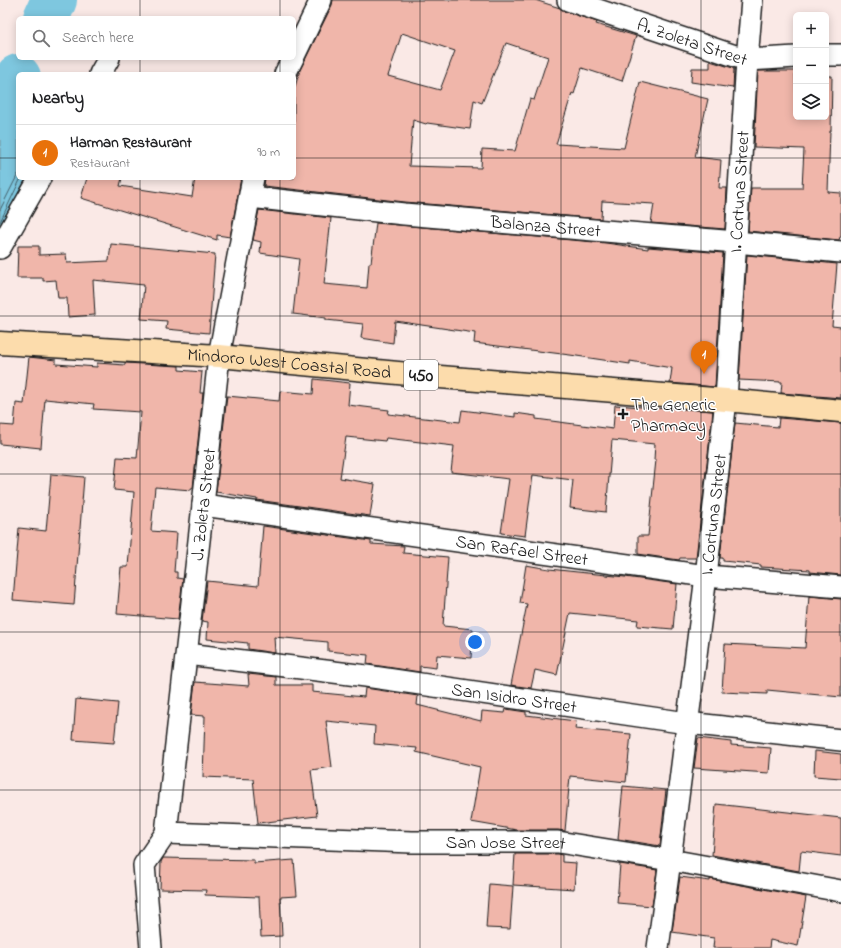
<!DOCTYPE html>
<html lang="en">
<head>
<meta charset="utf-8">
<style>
  body { margin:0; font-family:"Indie Flower",sans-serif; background:#f6f6f6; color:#202124 }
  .controls { position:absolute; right:12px; top:12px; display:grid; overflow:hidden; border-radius:6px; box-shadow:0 2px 10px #0003 }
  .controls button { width:36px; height:36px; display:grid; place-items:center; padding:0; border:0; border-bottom:1px solid #e0e0e0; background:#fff; color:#202124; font:20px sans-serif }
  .you { position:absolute; left:475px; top:642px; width:14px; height:14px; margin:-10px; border:3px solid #fff; border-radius:50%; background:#1a73e8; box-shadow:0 0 0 6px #1a73e833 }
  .badge { display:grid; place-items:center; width:26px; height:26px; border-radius:50%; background:#b45309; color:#fff; font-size:13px; font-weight:700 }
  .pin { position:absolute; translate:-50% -33px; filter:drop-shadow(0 1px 2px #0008) }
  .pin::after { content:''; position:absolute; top:21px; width:14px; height:12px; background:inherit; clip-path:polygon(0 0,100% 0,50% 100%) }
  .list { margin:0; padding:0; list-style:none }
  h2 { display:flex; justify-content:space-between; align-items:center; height:52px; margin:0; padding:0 16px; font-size:17px }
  h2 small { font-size:13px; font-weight:400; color:#757577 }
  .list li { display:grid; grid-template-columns:26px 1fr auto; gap:12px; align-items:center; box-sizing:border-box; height:56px; padding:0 16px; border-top:1px solid #e0e0e0 }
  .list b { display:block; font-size:15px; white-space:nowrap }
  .list p { margin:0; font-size:13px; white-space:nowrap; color:#757577 }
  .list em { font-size:13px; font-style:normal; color:#757577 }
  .icon { flex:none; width:22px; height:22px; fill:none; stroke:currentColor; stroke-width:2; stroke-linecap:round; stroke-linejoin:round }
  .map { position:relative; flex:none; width:841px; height:948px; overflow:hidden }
  .search { position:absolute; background:#fff; box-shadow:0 2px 10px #0003; left:16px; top:16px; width:280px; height:44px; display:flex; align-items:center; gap:10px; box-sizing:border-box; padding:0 14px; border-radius:6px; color:#757577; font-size:15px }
  .panel { position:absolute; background:#fff; box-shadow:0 2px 10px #0003; left:16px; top:72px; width:280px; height:108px; border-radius:6px }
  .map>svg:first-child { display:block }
  .water { fill:#7ec7df; stroke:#578391 }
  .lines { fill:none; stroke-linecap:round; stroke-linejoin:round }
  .shore { stroke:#43606a; stroke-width:1 }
  .river { stroke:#7ec7df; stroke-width:46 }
  .building { fill:#f0b6aa; stroke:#1c1c1c; fill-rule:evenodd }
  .minor-casing { stroke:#1c1c1c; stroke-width:24 }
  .primary-casing { stroke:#1c1c1c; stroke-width:25 }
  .minor { stroke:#fff; stroke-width:21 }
  .primary { stroke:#fcdcac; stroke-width:22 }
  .grid { fill:none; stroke:#1c1c1c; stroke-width:1; stroke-opacity:0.55 }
  .poi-dot { fill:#1c1c1c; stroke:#fff; stroke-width:1.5 }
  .labels { text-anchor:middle; stroke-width:3; stroke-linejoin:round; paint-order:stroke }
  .shield { fill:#fff; stroke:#606060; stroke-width:1 }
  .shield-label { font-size:17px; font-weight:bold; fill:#1c1c1c }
  .street-label { font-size:18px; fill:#1c1c1c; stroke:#fff }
  .poi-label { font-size:18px; fill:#1c1c1c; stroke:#fff; text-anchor:start }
</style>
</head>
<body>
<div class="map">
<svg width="841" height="948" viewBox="0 0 841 948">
  <rect width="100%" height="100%" fill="#fae9e6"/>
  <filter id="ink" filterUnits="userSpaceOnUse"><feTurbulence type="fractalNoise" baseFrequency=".025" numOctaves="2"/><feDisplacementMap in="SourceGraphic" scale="8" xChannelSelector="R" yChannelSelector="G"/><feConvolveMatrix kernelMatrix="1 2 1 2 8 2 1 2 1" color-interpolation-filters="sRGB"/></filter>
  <g filter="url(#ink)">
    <!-- water -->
    <path class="water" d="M 0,89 L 18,98 L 18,178 L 26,178 L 0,231 Z"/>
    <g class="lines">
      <!-- shore -->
      <g class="shore">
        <path d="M 0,210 L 18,174"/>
        <path d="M 0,222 L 21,178"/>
      </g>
      <!-- river -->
      <g class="river">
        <path d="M 46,18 L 54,0"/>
        <path d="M 0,116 L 18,77"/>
      </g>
    </g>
    <!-- building -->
    <g class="building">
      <path d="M 333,0 L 535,0 L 560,8 L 564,11 L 597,22 L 596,24 L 636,36 L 622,81 L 582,68 L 574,94 L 572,93 L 556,144 L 624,148 L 640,82 L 708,99 L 695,157 L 721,160 L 719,188 L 727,188 L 725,229 L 651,223 L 654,204 L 602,201 L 601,219 L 405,202 L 264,186 L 265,178 L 294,178 L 294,90 L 300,70 L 332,5 ZM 402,33 L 455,51 L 440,90 L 388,76 ZM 506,43 L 548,57 L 534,100 L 530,99 L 515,151 L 482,149 L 481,168 L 409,166 L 413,120 L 426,124 L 427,123 L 470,129 L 474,100 L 482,103 Z"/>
      <path d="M 710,61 L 733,68 L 733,69 L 734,69 L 733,88 L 691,82 L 692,68 L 710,68 Z"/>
      <path d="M 758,71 L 795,71 L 796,117 L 826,117 L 826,76 L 832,76 L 831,131 L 830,131 L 828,192 L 841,193 L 841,237 L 840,237 L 839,240 L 748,231 L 751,188 L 802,188 L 804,149 L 754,147 Z"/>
      <path d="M 87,178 L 122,178 L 120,186 L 192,197 L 195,178 L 241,178 L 230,237 L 217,235 L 217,240 L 81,198 Z"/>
      <path d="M 259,210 L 331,218 L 324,284 L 367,288 L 369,263 L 371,263 L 376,223 L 606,243 L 648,249 L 648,247 L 723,253 L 715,387 L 670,383 L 672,368 L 630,361 L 630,364 L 570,355 L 474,343 L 475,333 L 395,321 L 393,343 L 361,338 L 363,324 L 326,320 L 326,318 L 293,314 L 299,259 L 260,253 L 261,242 L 253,240 Z"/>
      <path d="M 111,244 L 215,254 L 209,333 L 166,329 L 167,321 L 141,319 L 144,285 L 93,280 L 95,315 L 68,317 L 67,298 L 58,298 L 56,280 L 43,281 L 43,278 L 17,278 L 18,246 L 39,246 L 39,255 L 66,254 L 67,263 L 109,261 Z"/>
      <path d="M 747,255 L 837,264 L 832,326 L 841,327 L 841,398 L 781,393 L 782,382 L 739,380 Z"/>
      <path d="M 29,357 L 56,360 L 56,364 L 97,367 L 97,363 L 125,365 L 125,363 L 179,366 L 179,370 L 202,372 L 200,393 L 203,393 L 193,488 L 191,488 L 191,490 L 155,487 L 151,531 L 177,533 L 174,572 L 177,572 L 177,578 L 183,579 L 178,619 L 117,614 L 121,567 L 128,567 L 134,492 L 114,490 L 117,457 L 137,458 L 141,412 L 93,409 L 94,404 L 45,399 L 41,448 L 0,444 L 0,425 L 14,426 L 16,403 L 24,404 Z"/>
      <path d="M 314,379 L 350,383 L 348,405 L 389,410 L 388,414 L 460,422 L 462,410 L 515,417 L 515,413 L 536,416 L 536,419 L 613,429 L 615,405 L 668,409 L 668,408 L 713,411 L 696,558 L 680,558 L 679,560 L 638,554 L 638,536 L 648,536 L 656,460 L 654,460 L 655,444 L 612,440 L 606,512 L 570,508 L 573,480 L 533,475 L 525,536 L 501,533 L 509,479 L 451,472 L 454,446 L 386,438 L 385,441 L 346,437 L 340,478 L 375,484 L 370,516 L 257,500 L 257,499 L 216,492 L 227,396 L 279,401 L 280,391 L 313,394 Z"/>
      <path d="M 779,418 L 841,423 L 841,575 L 810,572 L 810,570 L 761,567 L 761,565 L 723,561 L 723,558 L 720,558 L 735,423 L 778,427 Z"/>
      <path d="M 51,474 L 84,477 L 74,605 L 13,600 L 19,528 L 46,531 Z"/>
      <path d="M 263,526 L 371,541 L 371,544 L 404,546 L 403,553 L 448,557 L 443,626 L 473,629 L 471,658 L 437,655 L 436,668 L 420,666 L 420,672 L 367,664 L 368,655 L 328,651 L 328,642 L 274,637 L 275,653 L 248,649 L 248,643 L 207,639 L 208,622 L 202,621 L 207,581 L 258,586 Z"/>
      <path d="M 526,565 L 549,569 L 625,577 L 677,584 L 673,629 L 637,626 L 638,620 L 570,613 L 557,675 L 535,670 L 531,688 L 511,685 L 527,604 L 520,603 Z"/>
      <path d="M 809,596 L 841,599 L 841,697 L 767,690 L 767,694 L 722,692 L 725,644 L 805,648 Z"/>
      <path d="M 248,674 L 276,677 L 276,685 L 312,685 L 312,692 L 364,697 L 365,688 L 418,696 L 417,705 L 481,721 L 482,711 L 505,713 L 506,709 L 526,712 L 526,715 L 576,721 L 575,729 L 631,734 L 626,782 L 570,776 L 565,831 L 558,830 L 517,830 L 471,822 L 480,767 L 416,752 L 417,748 L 374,744 L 375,726 L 326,721 L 332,767 L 311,770 L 317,816 L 258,823 L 253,779 L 203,777 L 205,716 L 191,715 L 195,682 L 249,686 Z"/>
      <path d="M 76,699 L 118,703 L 114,743 L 73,740 Z"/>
      <path d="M 698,738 L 731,742 L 731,745 L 771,748 L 769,773 L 694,768 Z"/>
      <path d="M 815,751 L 841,754 L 841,778 L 814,776 Z"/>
      <path d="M 623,786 L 666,790 L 660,846 L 618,839 Z"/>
      <path d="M 716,804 L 841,818 L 841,856 L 801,851 L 799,871 L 712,855 Z"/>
      <path d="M 515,854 L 557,854 L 562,855 L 562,862 L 576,863 L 574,889 L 513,885 Z"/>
      <path d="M 163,858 L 254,860 L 254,863 L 294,860 L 297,896 L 280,897 L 282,936 L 261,937 L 259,897 L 205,895 L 206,890 L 160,889 L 161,862 Z"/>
      <path d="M 620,864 L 657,870 L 652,906 L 617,903 Z"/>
      <path d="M 680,877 L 710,881 L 710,879 L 806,897 L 798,946 L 770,940 L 769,948 L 713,948 L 714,938 L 672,932 Z"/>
      <path d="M 489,884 L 513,886 L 510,929 L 486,928 Z"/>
    </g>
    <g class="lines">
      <!-- minor casing -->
      <g class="minor-casing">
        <g id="minor">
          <path id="s1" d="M 568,0 L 747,60 L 796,57"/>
          <path d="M 826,55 L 841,55"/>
          <path d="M 294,56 L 321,0"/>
          <path d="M 100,74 L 109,58"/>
          <path d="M 285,74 L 293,58"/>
          <path id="s2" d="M 250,197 L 404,214 L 736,242 L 841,252"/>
          <path d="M 0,248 L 40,178"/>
          <path id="s3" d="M 203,505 L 706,576 L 841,587"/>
          <path id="s4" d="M 187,654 L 366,676 L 687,723 L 841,740"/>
          <path id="s5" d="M 166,833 L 412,842 L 558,842 L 670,860 L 841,891"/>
          <path id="s6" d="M 151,948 L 144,865 L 166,833 L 203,505 L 219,356 L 253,178"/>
          <path id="s7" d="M 658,948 L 670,860 L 706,576 L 726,400 L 747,60 L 752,0"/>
        </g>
      </g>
      <!-- primary casing -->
      <g class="primary-casing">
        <g id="primary">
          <path id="s8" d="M 0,343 L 219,356 L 440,377 L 726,400 L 841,411"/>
        </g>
      </g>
      <!-- minor -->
      <use href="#minor" class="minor"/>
      <!-- primary -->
      <use href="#primary" class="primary"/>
    </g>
  </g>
  <!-- grid -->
  <path class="grid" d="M 140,0 L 140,18M 280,0 L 280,18M 420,0 L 420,948M 561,0 L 561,948M 701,0 L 701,948M 140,58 L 140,74M 280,58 L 280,74M 0,158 L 18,158M 294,158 L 841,158M 140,178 L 140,948M 280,178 L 280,948M 0,316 L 841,316M 0,474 L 841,474M 0,632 L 841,632M 0,790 L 841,790"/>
  <!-- markers -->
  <path class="poi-dot" d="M621 408h4v4h4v4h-4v4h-4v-4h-4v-4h4z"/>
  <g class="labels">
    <!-- shield labels -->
    <rect class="shield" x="404" y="360" width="34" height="30" rx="3"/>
    <g class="shield-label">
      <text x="421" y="381">450</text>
    </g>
    <!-- street labels -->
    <g class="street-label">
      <text dy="6" stroke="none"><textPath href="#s1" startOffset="131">A. Zoleta Street</textPath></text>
      <text dy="6" stroke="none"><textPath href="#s7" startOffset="761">I. Cortuna Street</textPath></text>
      <text dy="6" stroke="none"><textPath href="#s2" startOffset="297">Balanza Street</textPath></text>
      <text dy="6" stroke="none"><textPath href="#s8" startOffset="290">Mindoro West Coastal Road</textPath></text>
      <text dy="6" stroke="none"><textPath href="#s6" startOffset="453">J. Zoleta Street</textPath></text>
      <text dy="6" stroke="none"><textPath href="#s7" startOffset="437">I. Cortuna Street</textPath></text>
      <text dy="6" stroke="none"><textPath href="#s3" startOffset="322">San Rafael Street</textPath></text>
      <text dy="6" stroke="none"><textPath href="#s4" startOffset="330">San Isidro Street</textPath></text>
      <text dy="6" stroke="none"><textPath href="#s5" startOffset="340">San Jose Street</textPath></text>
    </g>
    <!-- poi labels -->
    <g class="poi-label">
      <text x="631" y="410">The Generic<tspan x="631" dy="21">Pharmacy</tspan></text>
    </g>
  </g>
</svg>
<div class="controls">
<button>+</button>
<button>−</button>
<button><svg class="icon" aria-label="layers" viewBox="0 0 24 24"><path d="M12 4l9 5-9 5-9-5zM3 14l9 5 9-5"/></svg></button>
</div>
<div class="you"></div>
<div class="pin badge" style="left:704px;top:374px;background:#e8710a">1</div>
<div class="search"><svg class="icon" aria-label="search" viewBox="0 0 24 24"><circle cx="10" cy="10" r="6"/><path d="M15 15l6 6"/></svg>Search here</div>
<section class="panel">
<h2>Nearby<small></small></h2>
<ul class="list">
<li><span class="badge" style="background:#e8710a">1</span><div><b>Harman Restaurant</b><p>Restaurant</p></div><em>90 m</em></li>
</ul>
</section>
</div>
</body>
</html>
